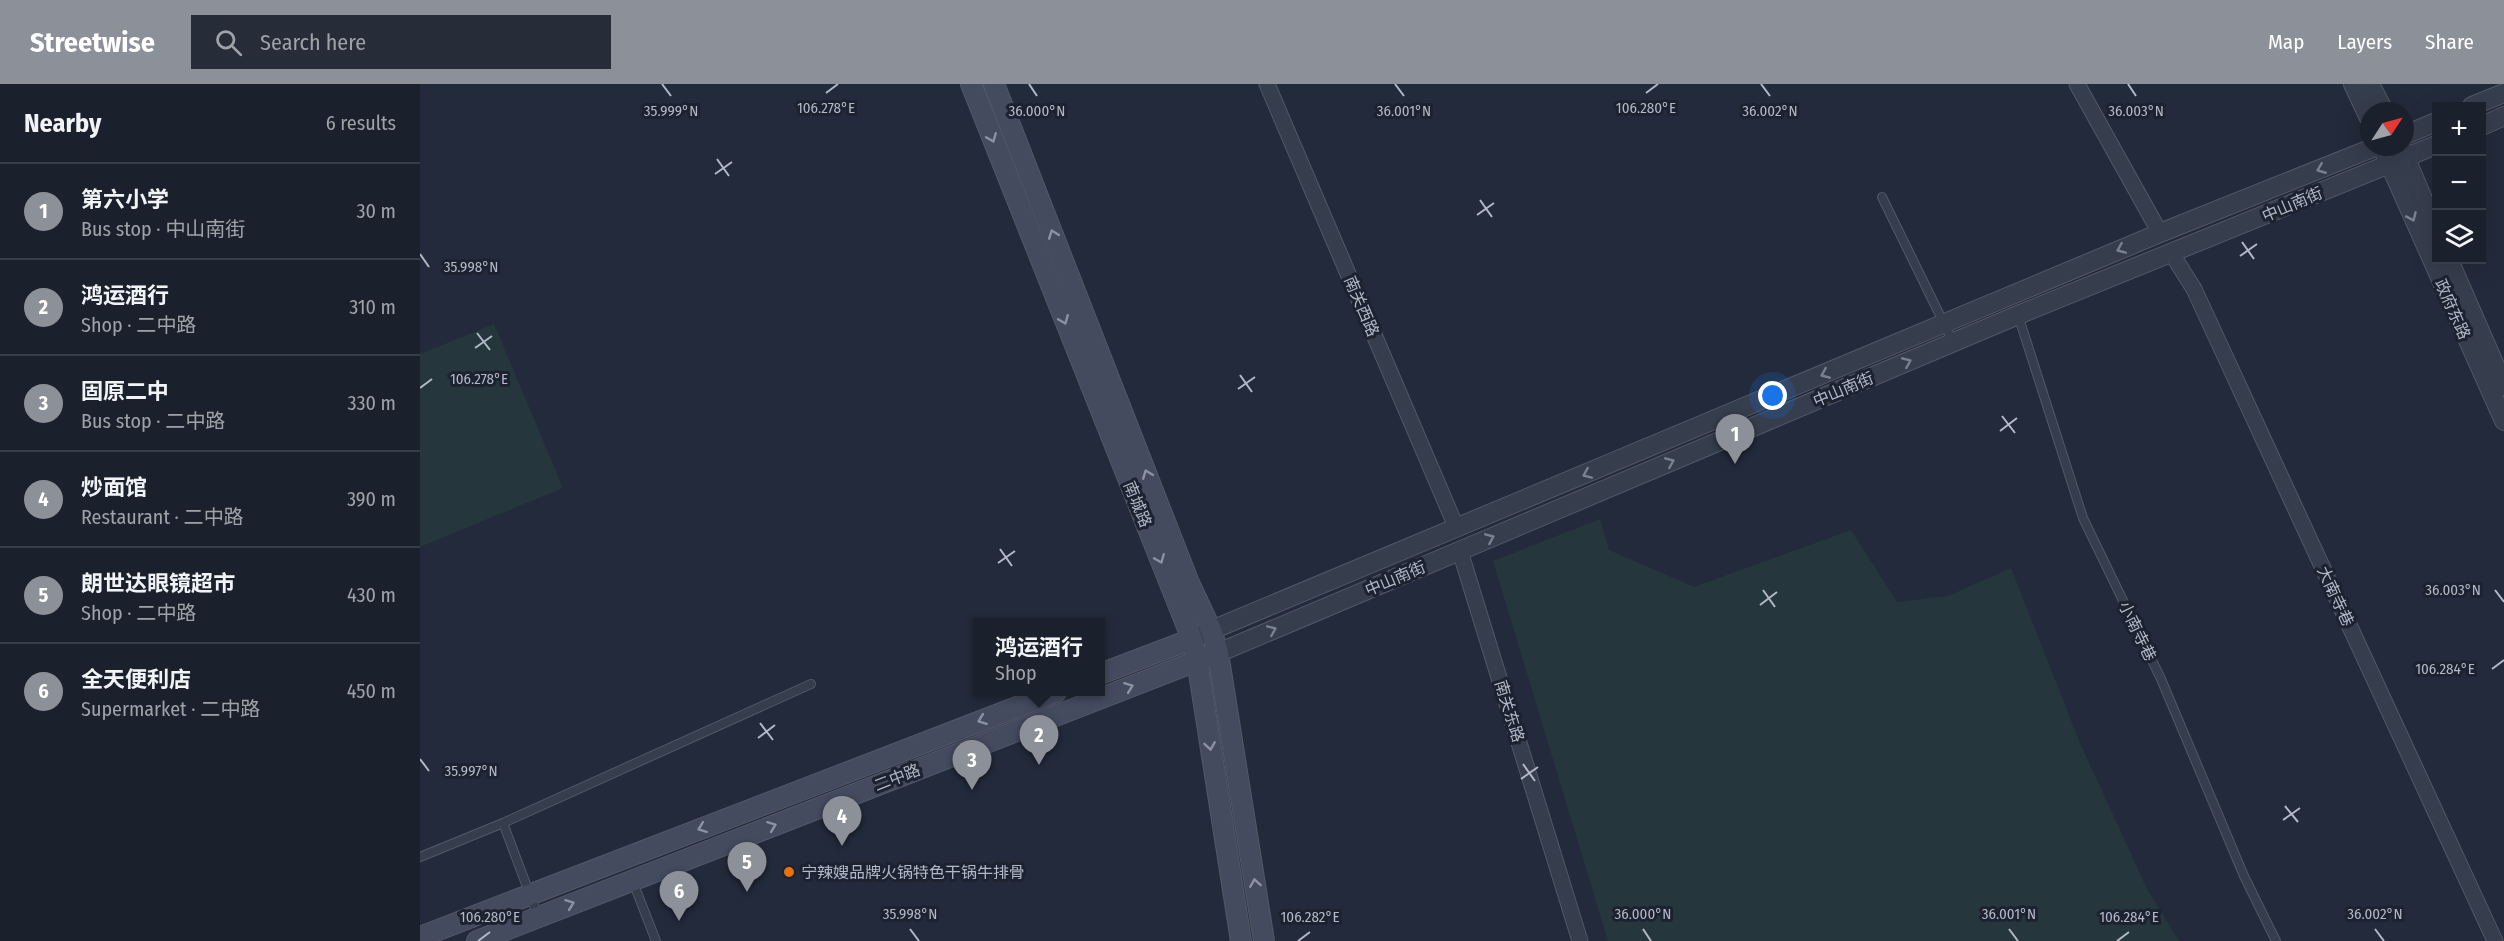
<!DOCTYPE html>
<html lang="en">
<head>
<meta charset="utf-8">
<style>
  body { margin:0; font-family:"Fira Sans Condensed","Noto Sans SC",sans-serif; background:#272d38; color:#f1f3f6 }
  .controls { position:absolute; right:18px; top:18px; display:grid; overflow:hidden; border-radius:0px; box-shadow:0 6px 24px #0002 }
  .controls button { width:54px; height:54px; display:grid; place-items:center; padding:0; border:0; border-bottom:2px solid #383e48; background:#1a202c; color:#f1f3f6; font:30px sans-serif }
  .compass { position:absolute; left:1940px; top:18px; width:54px; height:54px; border-radius:50%; background:#1a202c; box-shadow:0 6px 24px #0002; rotate:54deg }
  .you { position:absolute; left:1353px; top:312px; width:21px; height:21px; margin:-15px; border:4px solid #fff; border-radius:50%; background:#1a73e8; box-shadow:0 0 0 9px #1a73e833 }
  .badge { display:grid; place-items:center; width:39px; height:39px; border-radius:50%; background:#8c9099; color:#fff; font-size:20px; font-weight:700 }
  .pin { position:absolute; translate:-50% -50px; filter:drop-shadow(0 2px 3px #0008) }
  .pin::after { content:''; position:absolute; top:32px; width:21px; height:18px; background:inherit; clip-path:polygon(0 0,100% 0,50% 100%) }
  .popup { position:absolute; left:553px; top:534px; width:132px; height:78px; box-sizing:border-box; display:grid; place-content:center; border-radius:0px; background:#1a202c; filter:drop-shadow(0 2px 4px #0005); font-size:20px; white-space:nowrap; color:#9fa3a9 }
  .popup b { font-size:22px; color:#f1f3f6 }
  .popup::after { content:''; position:absolute; left:50%; top:100%; margin-left:-12px; border:12px solid transparent; border-top-color:#1a202c }
  .list { margin:0; padding:0; list-style:none }
  h2 { display:flex; justify-content:space-between; align-items:center; height:78px; margin:0; padding:0 24px; font-size:26px }
  h2 small { font-size:20px; font-weight:400; color:#9fa3a9 }
  .list li { display:grid; grid-template-columns:39px 1fr auto; gap:18px; align-items:center; box-sizing:border-box; height:96px; padding:0 24px; border-top:2px solid #383e48 }
  .list b { display:block; font-size:22px; white-space:nowrap }
  .list p { margin:0; font-size:20px; white-space:nowrap; color:#9fa3a9 }
  .list em { font-size:20px; font-style:normal; color:#9fa3a9 }
  .icon { flex:none; width:33px; height:33px; fill:none; stroke:currentColor; stroke-width:2; stroke-linecap:round; stroke-linejoin:round }
  .map { position:relative; flex:none; width:2084px; height:857px; overflow:hidden }
  header { display:flex; align-items:center; gap:36px; box-sizing:border-box; height:84px; padding:0 30px; background:#8c9099; color:#fff }
  header strong { font-size:28px }
  nav { display:flex; gap:33px; margin-inline-start:auto; font-size:21px }
  .search { width:420px; height:54px; background:#272d38; display:flex; align-items:center; gap:15px; box-sizing:border-box; padding:0 21px; border-radius:0px; color:#9fa3a9; font-size:22px }
  main { display:flex }
  aside { flex:1; background:#1a202c }
  .map>svg:first-child { display:block }
  .green { fill:#25373c }
  .lines { fill:none; stroke-linecap:round; stroke-linejoin:round }
  .service-casing { stroke:#525866; stroke-width:10 }
  .minor-casing { stroke:#525866; stroke-width:17 }
  .tertiary-casing { stroke:#525866; stroke-width:20 }
  .secondary-casing { stroke:#525866; stroke-width:22 }
  .service { stroke:#363d4c; stroke-width:8 }
  .minor { stroke:#363d4c; stroke-width:15 }
  .tertiary { stroke:#363d4c; stroke-width:18 }
  .secondary { stroke:#444b5f; stroke-width:20 }
  .oneway { stroke:#8c92a3 }
  .oneway2 { stroke:#7a8190 }
  .ticks { fill:none; stroke:#b2b8c7; stroke-width:2 }
  .food-dot { fill:#e8710a; stroke:#1c2230; stroke-width:2 }
  .labels { text-anchor:middle; stroke-width:6; stroke-linejoin:round; paint-order:stroke }
  .street-label { font-size:16px; fill:#b2b8c7; stroke:#1c2230 }
  .poi-label { font-size:16px; fill:#b2b8c7; stroke:#1c2230; text-anchor:start }
  .ticks-label { font-size:15px; text-anchor:middle; fill:#b2b8c7; stroke:#1c2230; stroke-width:6; stroke-linejoin:round; paint-order:stroke }
</style>
</head>
<body>
<header>
<strong>Streetwise</strong>
<div class="search"><svg class="icon" aria-label="search" viewBox="0 0 24 24"><circle cx="10" cy="10" r="6"/><path d="M15 15l6 6"/></svg>Search here</div>
<nav><a>Map</a><a>Layers</a><a>Share</a></nav>
</header>
<main>
<aside>
<h2>Nearby<small>6 results</small></h2>
<ul class="list">
<li><span class="badge">1</span><div><b>第六小学</b><p>Bus stop · 中山南街</p></div><em>30 m</em></li>
<li><span class="badge">2</span><div><b>鸿运酒行</b><p>Shop · 二中路</p></div><em>310 m</em></li>
<li><span class="badge">3</span><div><b>固原二中</b><p>Bus stop · 二中路</p></div><em>330 m</em></li>
<li><span class="badge">4</span><div><b>炒面馆</b><p>Restaurant · 二中路</p></div><em>390 m</em></li>
<li><span class="badge">5</span><div><b>朗世达眼镜超市</b><p>Shop · 二中路</p></div><em>430 m</em></li>
<li><span class="badge">6</span><div><b>全天便利店</b><p>Supermarket · 二中路</p></div><em>450 m</em></li>
</ul>
</aside>
<div class="map">
<svg width="2084" height="857" viewBox="0 0 2084 857">
  <rect width="100%" height="100%" fill="#232a3b"/>
  <!-- green -->
  <g class="green">
    <path d="M 74,240 L 143,404 L 0,463 L 0,270 Z"/>
    <path d="M 1180,435 L 1189,466 L 1274,503 L 1431,446 L 1477,518 L 1528,512 L 1591,484 L 1660,659 L 1727,805 L 1759,857 L 1188,857 L 1073,477 Z"/>
  </g>
  <g class="lines">
    <!-- service casing -->
    <g class="service-casing">
      <g id="service">
        <path d="M 1462,113 L 1533,258"/>
        <path d="M 1598,231 L 1663,434 L 1741,595 L 1824,792 L 1856,857"/>
        <path d="M 83,739 L 118,832"/>
        <path d="M 0,773 L 83,739 L 391,600"/>
        <path d="M 213,798 L 236,857"/>
      </g>
    </g>
    <!-- minor casing -->
    <g class="minor-casing">
      <g id="minor">
        <path d="M 847,0 L 1037,445"/>
        <path d="M 1657,0 L 1740,149"/>
        <path d="M 1752,170 L 1774,205 L 2075,857"/>
        <path d="M 1040,467 L 1160,857"/>
      </g>
    </g>
    <!-- tertiary casing -->
    <g class="tertiary-casing">
      <g id="tertiary">
        <path d="M 1933,0 L 1949,34"/>
        <path d="M 1950,0 L 1964,27"/>
        <path d="M 2052,22 L 2084,9"/>
        <path d="M 2062,42 L 2084,32"/>
        <path d="M 1985,51 L 2016,38"/>
        <path d="M 1982,65 L 2016,146"/>
        <path d="M 1965,70 L 2084,337"/>
        <path d="M 2029,176 L 2084,302"/>
        <path d="M 780,551 L 1740,149 L 1955,63"/>
        <path d="M 798,569 L 1598,231 L 2016,61"/>
      </g>
    </g>
    <!-- secondary casing -->
    <g class="secondary-casing">
      <g id="secondary">
        <path d="M 551,0 L 772,555 L 777,576 L 821,857"/>
        <path d="M 574,0 L 769,499 L 791,546 L 798,569 L 844,857"/>
        <path d="M 680,590 L 772,555"/>
        <path d="M 0,853 L 636,608"/>
        <path d="M 57,857 L 787,573"/>
      </g>
    </g>
    <!-- service -->
    <use href="#service" class="service"/>
    <!-- minor -->
    <use href="#minor" class="minor"/>
    <!-- tertiary -->
    <use href="#tertiary" class="tertiary"/>
    <!-- secondary -->
    <use href="#secondary" class="secondary"/>
  </g>
  <!-- one-way arrows -->
  <defs><path id="oneway-chevron" d="M-2-3.5L2.5 0L-2 3.5" fill="none" stroke-width="1.6" stroke-linecap="round" stroke-linejoin="round" transform="scale(1.5)"/></defs>
  <g class="oneway">
    <use href="#oneway-chevron" transform="translate(572 54) rotate(68)"/>
    <use href="#oneway-chevron" transform="translate(633 150) rotate(-111)"/>
    <use href="#oneway-chevron" transform="translate(644 236) rotate(68)"/>
    <use href="#oneway-chevron" transform="translate(727 390) rotate(-111)"/>
    <use href="#oneway-chevron" transform="translate(740 475) rotate(68)"/>
    <use href="#oneway-chevron" transform="translate(709 603) rotate(-21)"/>
    <use href="#oneway-chevron" transform="translate(562 636) rotate(159)"/>
    <use href="#oneway-chevron" transform="translate(790 662) rotate(81)"/>
    <use href="#oneway-chevron" transform="translate(352 742) rotate(-21)"/>
    <use href="#oneway-chevron" transform="translate(282 744) rotate(159)"/>
    <use href="#oneway-chevron" transform="translate(835 799) rotate(-99)"/>
    <use href="#oneway-chevron" transform="translate(150 820) rotate(-21)"/>
  </g>
  <g class="oneway2">
    <use href="#oneway-chevron" transform="translate(1901 85) rotate(158)"/>
    <use href="#oneway-chevron" transform="translate(1992 133) rotate(66)"/>
    <use href="#oneway-chevron" transform="translate(1701 165) rotate(157)"/>
    <use href="#oneway-chevron" transform="translate(1487 278) rotate(-23)"/>
    <use href="#oneway-chevron" transform="translate(1405 290) rotate(157)"/>
    <use href="#oneway-chevron" transform="translate(1250 378) rotate(-23)"/>
    <use href="#oneway-chevron" transform="translate(1167 390) rotate(157)"/>
    <use href="#oneway-chevron" transform="translate(1070 454) rotate(-23)"/>
    <use href="#oneway-chevron" transform="translate(852 546) rotate(-23)"/>
  </g>
  <!-- ticks -->
  <path class="ticks" d="M 242,0 L 251,12M 609,0 L 617,12M 975,0 L 984,12M 1341,0 L 1350,12M 1708,0 L 1716,12M 406,9 L 418,0M 1226,9 L 1238,0M 297,75 L 309,92M 295,90 L 312,78M 1060,116 L 1072,133M 1057,131 L 1074,119M 1822,158 L 1834,175M 0,170 L 9,183M 1820,172 L 1837,160M 57,249 L 70,266M 55,264 L 72,252M 820,291 L 832,308M 0,304 L 12,295M 818,305 L 835,293M 1582,332 L 1595,349M 1580,347 L 1597,334M 580,465 L 592,482M 578,479 L 595,467M 1343,506 L 1355,523M 2075,506 L 2084,518M 1340,521 L 1357,508M 2072,585 L 2084,576M 340,639 L 353,656M 338,654 L 355,641M 0,675 L 9,687M 1103,680 L 1115,697M 1101,695 L 1118,683M 1865,722 L 1878,738M 1863,736 L 1880,724M 490,845 L 499,857M 1223,845 L 1231,857M 1589,845 L 1598,857M 1955,845 L 1964,857M 58,857 L 70,848M 878,857 L 890,848M 1697,857 L 1709,848"/>
  <!-- markers -->
  <circle class="food-dot" cx="369" cy="788" r="6"/>
  <g class="labels">
    <!-- street labels -->
    <g class="street-label">
      <text transform="translate(1872 120) rotate(-23)" y="6">中山南街</text>
      <text transform="translate(942 222) rotate(67)" y="6">南关西路</text>
      <text transform="translate(2033 225) rotate(66)" y="6">政府东路</text>
      <text transform="translate(1423 305) rotate(-23)" y="6">中山南街</text>
      <text transform="translate(718 420) rotate(68)" y="6">南城路</text>
      <text transform="translate(975 494) rotate(-23)" y="6">中山南街</text>
      <text transform="translate(1916 512) rotate(65)" y="6">大南寺巷</text>
      <text transform="translate(1718 547) rotate(64)" y="6">小南寺巷</text>
      <text transform="translate(1090 627) rotate(73)" y="6">南关东路</text>
      <text transform="translate(477 693) rotate(-21)" y="6">二中路</text>
    </g>
    <!-- poi labels -->
    <g class="poi-label">
      <text x="381" y="794">宁辣嫂品牌火锅特色干锅牛排骨</text>
    </g>
  </g>
  <g class="ticks-label">
    <text x="406" y="29">106.278°E</text>
    <text x="1226" y="29">106.280°E</text>
    <text x="251" y="32">35.999°N</text>
    <text x="617" y="32">36.000°N</text>
    <text x="984" y="32">36.001°N</text>
    <text x="1350" y="32">36.002°N</text>
    <text x="1716" y="32">36.003°N</text>
    <text x="51" y="188">35.998°N</text>
    <text x="59" y="300">106.278°E</text>
    <text x="2033" y="511">36.003°N</text>
    <text x="2025" y="590">106.284°E</text>
    <text x="51" y="692">35.997°N</text>
    <text x="490" y="835">35.998°N</text>
    <text x="1223" y="835">36.000°N</text>
    <text x="1589" y="835">36.001°N</text>
    <text x="1955" y="835">36.002°N</text>
    <text x="70" y="838">106.280°E</text>
    <text x="890" y="838">106.282°E</text>
    <text x="1709" y="838">106.284°E</text>
  </g>
</svg>
<div class="controls">
<button>+</button>
<button>−</button>
<button><svg class="icon" aria-label="layers" viewBox="0 0 24 24"><path d="M12 4l9 5-9 5-9-5zM3 14l9 5 9-5"/></svg></button>
</div>
<svg class="compass" viewBox="-18 -18 36 36"><path d="M0-13l5 13h-10z" fill="#e53935"/><path d="M0 13l5-13h-10z" fill="#9fa3a9"/></svg>
<div class="you"></div>
<div class="pin badge" style="left:1315px;top:380px">1</div>
<div class="pin badge" style="left:619px;top:681px">2</div>
<div class="popup"><b>鸿运酒行</b>Shop</div>
<div class="pin badge" style="left:552px;top:706px">3</div>
<div class="pin badge" style="left:422px;top:762px">4</div>
<div class="pin badge" style="left:327px;top:808px">5</div>
<div class="pin badge" style="left:259px;top:837px">6</div>
</div>
</main>
</body>
</html>
